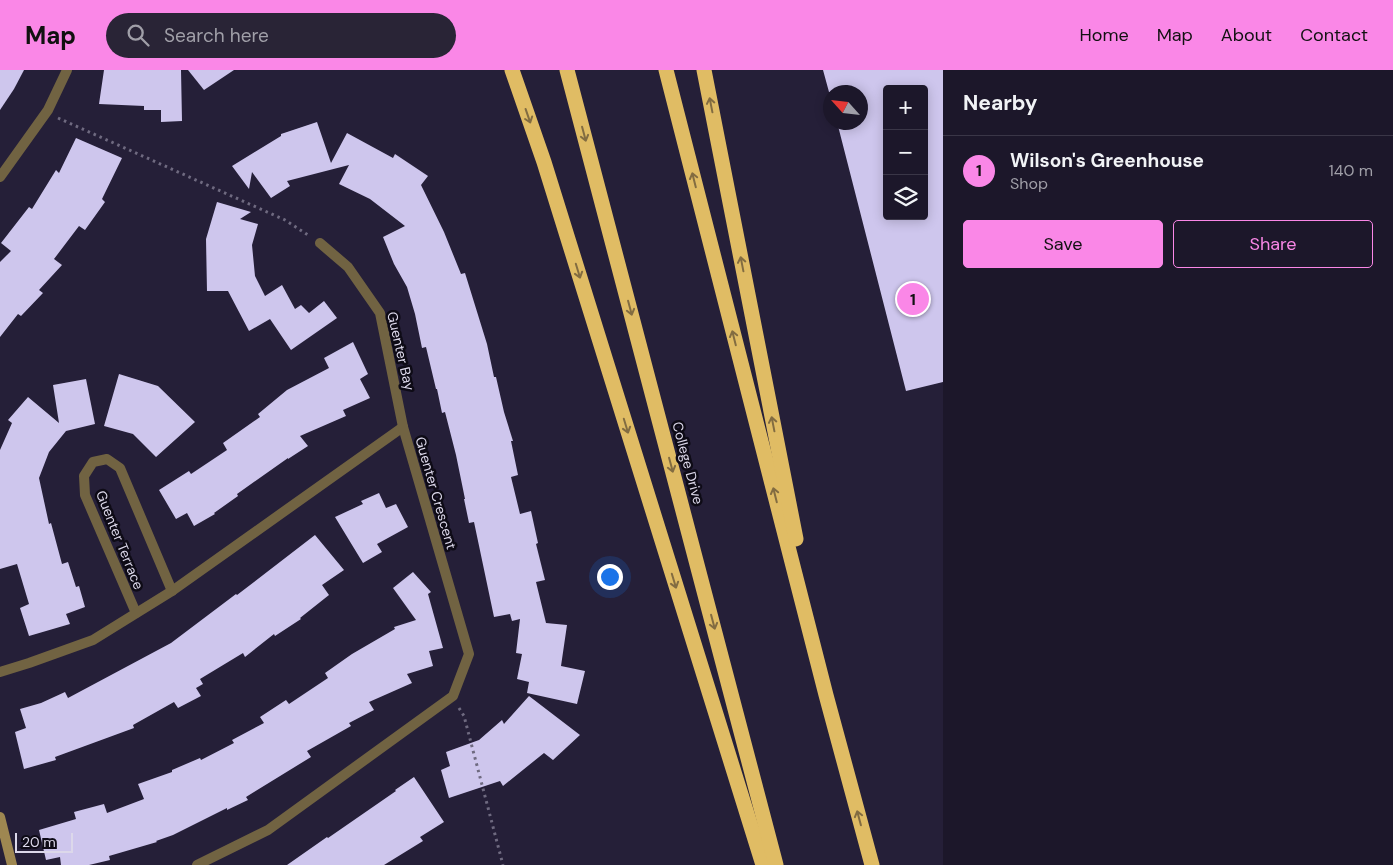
<!DOCTYPE html>
<html lang="en">
<head>
<meta charset="utf-8">
<style>
  body { margin:0; font-family:"DM Sans",sans-serif; background:#292436; color:#f1f3f6 }
  .controls { position:absolute; right:15px; top:15px; display:grid; overflow:hidden; border-radius:5px; box-shadow:0 2px 12px #0003 }
  .controls button { width:45px; height:45px; display:grid; place-items:center; padding:0; border:0; border-bottom:1px solid #3a3647; background:#1c172a; color:#f1f3f6; font:25px sans-serif }
  .compass { position:absolute; left:823px; top:15px; width:45px; height:45px; border-radius:50%; background:#1c172a; box-shadow:0 2px 12px #0003; rotate:297deg }
  .scale { position:absolute; left:15px; bottom:12px; width:58px; box-sizing:border-box; padding-left:5px; border:2px solid #dcd8ea; border-top:0; font-size:14px; line-height:18px; white-space:nowrap; color:#dcd8ea; -webkit-text-stroke:4px #0e0b16; paint-order:stroke }
  .you { position:absolute; left:609px; top:506px; width:18px; height:18px; margin:-12px; border:4px solid #fff; border-radius:50%; background:#1a73e8; box-shadow:0 0 0 8px #1a73e833 }
  .badge { display:grid; place-items:center; width:32px; height:32px; border-radius:50%; background:#fa87e7; color:#111; font-size:16px; font-weight:700 }
  .pin { position:absolute; translate:-50% -50%; border:2px solid #fff; box-shadow:0 1px 5px #0006 }
  .list { margin:0; padding:0; list-style:none }
  h2 { display:flex; justify-content:space-between; align-items:center; height:65px; margin:0; padding:0 20px; font-size:21px }
  h2 small { font-size:16px; font-weight:400; color:#a09fa8 }
  .list li { display:grid; grid-template-columns:32px 1fr auto; gap:15px; align-items:center; box-sizing:border-box; height:70px; padding:0 20px; border-top:1px solid #3a3647 }
  .list b { display:block; font-size:19px; white-space:nowrap }
  .list p { margin:0; font-size:16px; white-space:nowrap; color:#a09fa8 }
  .list em { font-size:16px; font-style:normal; color:#a09fa8 }
  .actions { display:flex; gap:10px; padding:15px 20px }
  .actions a { flex:1; padding:11px 0; border:1px solid #fa87e7; border-radius:5px; text-align:center; font-size:18px; color:#fa87e7 }
  .actions .main { background:#fa87e7; color:#111 }
  .icon { flex:none; width:28px; height:28px; fill:none; stroke:currentColor; stroke-width:2; stroke-linecap:round; stroke-linejoin:round }
  .map { position:relative; flex:none; width:943px; height:795px; overflow:hidden }
  header { display:flex; align-items:center; gap:30px; box-sizing:border-box; height:70px; padding:0 25px; background:#fa87e7; color:#111 }
  header strong { font-size:24px }
  nav { display:flex; gap:28px; margin-inline-start:auto; font-size:18px }
  .search { width:350px; height:45px; background:#292436; display:flex; align-items:center; gap:12px; box-sizing:border-box; padding:0 18px; border-radius:28px; color:#a09fa8; font-size:19px }
  main { display:flex }
  aside { flex:1; background:#1c172a }
  .map>svg:first-child { display:block }
  .building { fill:#cec6ed; fill-rule:evenodd }
  .lines { fill:none; stroke-linecap:round; stroke-linejoin:round }
  .path { stroke:#6f6a80; stroke-width:3; stroke-dasharray:2.5 4; stroke-linecap:butt }
  .street { stroke:#716342; stroke-width:10 }
  .secondary { stroke:#9e8751; stroke-width:10 }
  .highway { stroke:#e0bc64; stroke-width:15 }
  .oneway { stroke:#826c41 }
  .labels { text-anchor:middle; stroke-width:5; stroke-linejoin:round; paint-order:stroke }
  .street-label { font-size:14px; fill:#dcd8ea; stroke:#0e0b16 }
</style>
</head>
<body>
<header>
<strong>Map</strong>
<div class="search"><svg class="icon" aria-label="search" viewBox="0 0 24 24"><circle cx="10" cy="10" r="6"/><path d="M15 15l6 6"/></svg>Search here</div>
<nav><a>Home</a><a>Map</a><a>About</a><a>Contact</a></nav>
</header>
<main>
<div class="map">
<svg width="943" height="795" viewBox="0 0 943 795">
  <rect width="100%" height="100%" fill="#251f38"/>
  <!-- building -->
  <g class="building">
    <path d="M 0,0 L 24,0 L 14,19 L 0,40 Z"/>
    <path d="M 104,0 L 181,0 L 182,51 L 161,52 L 161,40 L 144,40 L 144,36 L 99,34 Z"/>
    <path d="M 188,0 L 234,0 L 204,20 Z"/>
    <path d="M 823,0 L 943,0 L 943,312 L 906,321 L 837,52 L 860,52 L 860,22 L 829,22 ZM 887,19 L 924,19 L 924,146 L 887,146 Z"/>
    <path d="M 317,52 L 331,93 L 347,63 L 393,88 L 395,84 L 428,106 L 421,115 L 444,162 L 461,204 L 465,203 L 487,274 L 494,307 L 496,307 L 504,342 L 513,371 L 511,371 L 518,405 L 511,407 L 520,444 L 531,441 L 538,473 L 536,474 L 545,510 L 536,512 L 546,553 L 567,555 L 561,596 L 585,601 L 577,634 L 527,623 L 529,612 L 517,609 L 522,584 L 516,583 L 520,549 L 512,551 L 510,544 L 494,547 L 474,452 L 469,453 L 464,429 L 465,429 L 456,385 L 445,342 L 442,343 L 437,319 L 436,319 L 426,277 L 422,278 L 415,244 L 407,217 L 394,194 L 383,167 L 405,156 L 370,129 L 339,114 L 349,95 L 287,111 L 290,116 L 271,128 L 252,102 L 249,119 L 232,96 L 281,66 L 281,64 Z"/>
    <path d="M 76,68 L 122,88 L 102,129 L 105,132 L 85,160 L 79,156 L 54,189 L 62,195 L 39,220 L 43,223 L 21,246 L 18,244 L 0,267 L 0,192 L 11,181 L 1,173 L 29,137 L 32,139 L 56,100 L 59,103 Z"/>
    <path d="M 217,132 L 251,142 L 240,149 L 258,154 L 252,175 L 255,206 L 265,226 L 282,215 L 295,239 L 301,235 L 309,243 L 324,231 L 337,248 L 291,280 L 270,249 L 249,261 L 228,221 L 207,221 L 206,169 Z"/>
    <path d="M 353,272 L 368,304 L 360,309 L 370,328 L 343,340 L 346,346 L 300,366 L 308,376 L 288,389 L 288,388 L 237,424 L 238,426 L 214,443 L 215,444 L 194,456 L 187,443 L 176,449 L 159,420 L 189,401 L 191,404 L 227,380 L 223,373 L 260,347 L 258,344 L 287,320 L 329,298 L 324,288 Z"/>
    <path d="M 119,304 L 158,316 L 195,352 L 156,387 L 133,364 L 104,356 Z"/>
    <path d="M 86,309 L 95,354 L 66,361 L 49,382 L 39,408 L 49,454 L 51,453 L 62,494 L 68,492 L 76,517 L 79,516 L 85,537 L 66,544 L 70,554 L 29,566 L 20,538 L 29,534 L 17,494 L 0,499 L 0,380 L 12,353 L 8,350 L 28,327 L 59,353 L 53,315 Z"/>
    <path d="M 379,423 L 386,438 L 396,434 L 408,457 L 377,474 L 382,482 L 363,493 L 335,447 L 363,434 L 361,431 Z"/>
    <path d="M 315,465 L 344,500 L 322,515 L 329,525 L 300,548 L 301,549 L 275,566 L 274,564 L 245,587 L 243,583 L 200,609 L 203,614 L 196,618 L 201,626 L 178,638 L 174,632 L 133,655 L 134,658 L 55,687 L 56,690 L 24,699 L 15,662 L 26,658 L 20,639 L 41,633 L 65,622 L 68,628 L 171,573 L 236,524 L 237,525 Z"/>
    <path d="M 413,502 L 431,522 L 428,524 L 443,578 L 429,581 L 433,596 L 407,604 L 412,613 L 369,632 L 374,640 L 349,653 L 351,656 L 307,681 L 311,687 L 246,727 L 248,730 L 227,740 L 227,738 L 173,765 L 156,771 L 157,772 L 109,786 L 110,790 L 89,795 L 61,795 L 60,787 L 46,790 L 39,760 L 76,749 L 74,742 L 104,734 L 107,743 L 144,729 L 138,714 L 172,702 L 172,700 L 200,688 L 201,690 L 234,673 L 232,670 L 264,653 L 260,647 L 286,630 L 289,634 L 328,608 L 325,603 L 352,584 L 395,559 L 394,557 L 416,550 L 393,518 Z"/>
    <path d="M 529,626 L 580,665 L 553,690 L 544,683 L 503,716 L 500,711 L 449,728 L 441,700 L 450,696 L 446,682 L 479,670 L 502,650 L 504,654 Z"/>
    <path d="M 414,707 L 444,752 L 420,767 L 423,771 L 384,795 L 287,795 L 327,767 L 328,768 L 396,721 L 395,720 Z"/>
  </g>
  <g class="lines">
    <!-- path -->
    <g class="path">
      <path d="M 58,48 L 285,150 L 308,165"/>
      <path d="M 459,638 L 464,646 L 503,795"/>
    </g>
    <!-- street -->
    <g class="street">
      <path d="M 0,107 L 48,40 L 67,0"/>
      <path d="M 136,543 L 85,425 L 84,406 L 93,392 L 107,389 L 120,398 L 172,521"/>
      <path d="M 0,602 L 29,593 L 93,570 L 172,521 L 403,357"/>
      <path d="M 197,795 L 268,760 L 453,626 L 469,584 L 403,357 L 380,243 L 348,197 L 320,173"/>
    </g>
    <!-- secondary -->
    <path class="secondary" d="M 0,747 L 12,795"/>
    <!-- highway -->
    <g class="highway">
      <path d="M 512,0 L 544,92 L 763,795"/>
      <path d="M 567,0 L 776,795"/>
      <path d="M 666,0 L 826,625 L 872,795"/>
      <path d="M 704,0 L 796,469"/>
    </g>
  </g>
  <!-- one-way arrows -->
  <defs><path id="oneway-shaft" d="M-6 0H5M1.5-3L5.5 0L1.5 3" fill="none" stroke-width="1.6" stroke-linecap="round" stroke-linejoin="round" transform="scale(1.25)"/></defs>
  <g class="oneway">
    <use href="#oneway-shaft" transform="translate(711 35) rotate(-101)"/>
    <use href="#oneway-shaft" transform="translate(528 46) rotate(71)"/>
    <use href="#oneway-shaft" transform="translate(584 64) rotate(75)"/>
    <use href="#oneway-shaft" transform="translate(694 110) rotate(-104)"/>
    <use href="#oneway-shaft" transform="translate(742 194) rotate(-101)"/>
    <use href="#oneway-shaft" transform="translate(578 201) rotate(73)"/>
    <use href="#oneway-shaft" transform="translate(630 238) rotate(75)"/>
    <use href="#oneway-shaft" transform="translate(734 268) rotate(-104)"/>
    <use href="#oneway-shaft" transform="translate(773 354) rotate(-101)"/>
    <use href="#oneway-shaft" transform="translate(626 356) rotate(73)"/>
    <use href="#oneway-shaft" transform="translate(671 395) rotate(75)"/>
    <use href="#oneway-shaft" transform="translate(775 425) rotate(-104)"/>
    <use href="#oneway-shaft" transform="translate(674 511) rotate(73)"/>
    <use href="#oneway-shaft" transform="translate(713 552) rotate(75)"/>
    <use href="#oneway-shaft" transform="translate(859 748) rotate(-105)"/>
  </g>
  <g class="labels">
    <!-- street labels -->
    <g class="street-label">
      <text transform="translate(401 281) rotate(77)" y="5">Guenter Bay</text>
      <text transform="translate(688 393) rotate(75)" y="5">College Drive</text>
      <text transform="translate(436 423) rotate(74)" y="5">Guenter Crescent</text>
      <text transform="translate(120 470) rotate(68)" y="5">Guenter Terrace</text>
    </g>
  </g>
</svg>
<div class="controls">
<button>+</button>
<button>−</button>
<button><svg class="icon" aria-label="layers" viewBox="0 0 24 24"><path d="M12 4l9 5-9 5-9-5zM3 14l9 5 9-5"/></svg></button>
</div>
<svg class="compass" viewBox="-18 -18 36 36"><path d="M0-13l5 13h-10z" fill="#e53935"/><path d="M0 13l5-13h-10z" fill="#a09fa8"/></svg>
<div class="scale">20 m</div>
<div class="you"></div>
<div class="pin badge" style="left:913px;top:229px">1</div>
</div>
<aside>
<h2>Nearby<small></small></h2>
<ul class="list">
<li><span class="badge">1</span><div><b>Wilson's Greenhouse</b><p>Shop</p></div><em>140 m</em></li>
</ul>
<div class="actions"><a class="main">Save</a><a>Share</a></div>
</aside>
</main>
</body>
</html>
